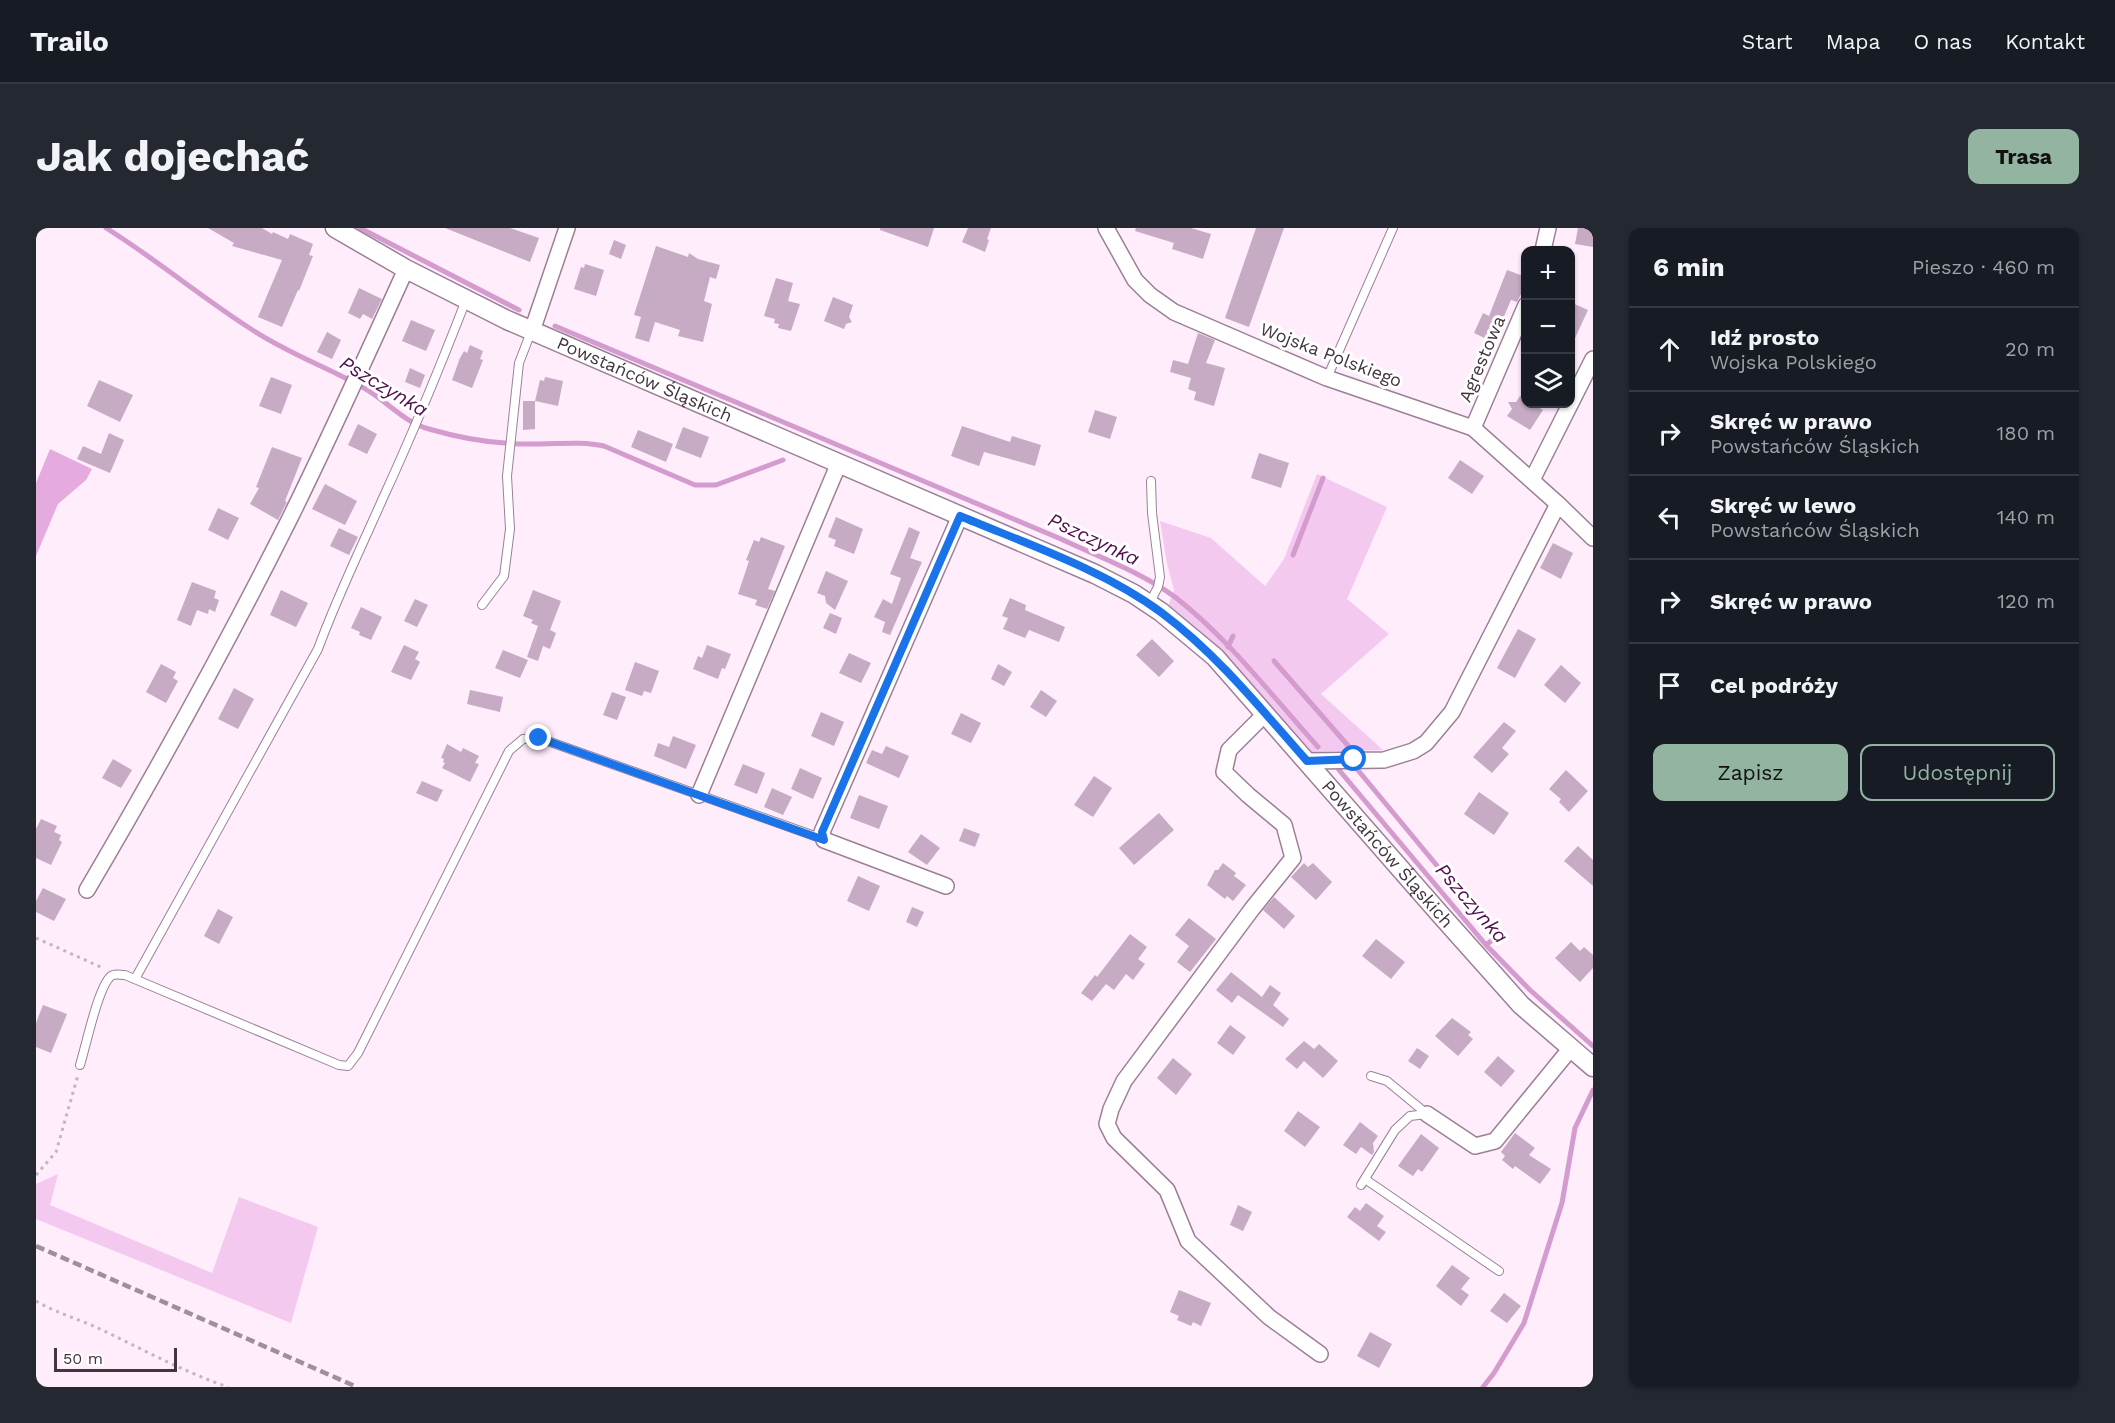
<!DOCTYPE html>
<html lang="pl">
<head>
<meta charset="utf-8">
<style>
  body { margin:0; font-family:"Work Sans",sans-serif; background:#242831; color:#f1f3f6 }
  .controls { position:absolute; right:18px; top:18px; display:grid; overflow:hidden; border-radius:12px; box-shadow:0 2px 4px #0004 }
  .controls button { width:54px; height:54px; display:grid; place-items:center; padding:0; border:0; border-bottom:2px solid #363941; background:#171b24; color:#f1f3f6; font:30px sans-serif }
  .scale { position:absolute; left:18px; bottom:15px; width:123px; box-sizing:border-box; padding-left:6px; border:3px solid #41353f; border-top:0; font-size:16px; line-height:21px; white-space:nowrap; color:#41353f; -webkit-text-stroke:4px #fff; paint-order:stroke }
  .stop { position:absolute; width:18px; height:18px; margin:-14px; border:4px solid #1a73e8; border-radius:50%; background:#fff }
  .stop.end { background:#1a73e8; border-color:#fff; box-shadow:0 2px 6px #0008 }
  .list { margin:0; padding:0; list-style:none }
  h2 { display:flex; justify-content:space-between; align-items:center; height:78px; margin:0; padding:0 24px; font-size:26px }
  h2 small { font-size:20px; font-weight:400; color:#9ea1a6 }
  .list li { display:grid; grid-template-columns:39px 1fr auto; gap:18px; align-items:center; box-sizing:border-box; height:84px; padding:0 24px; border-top:2px solid #363941 }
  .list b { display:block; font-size:22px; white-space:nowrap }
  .list p { margin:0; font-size:20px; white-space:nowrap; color:#9ea1a6 }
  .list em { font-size:20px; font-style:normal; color:#9ea1a6 }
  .actions { display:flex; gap:12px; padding:18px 24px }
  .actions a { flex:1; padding:14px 0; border:2px solid #92b4a0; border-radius:12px; text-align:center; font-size:21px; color:#92b4a0 }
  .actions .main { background:#92b4a0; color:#111 }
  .icon { flex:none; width:33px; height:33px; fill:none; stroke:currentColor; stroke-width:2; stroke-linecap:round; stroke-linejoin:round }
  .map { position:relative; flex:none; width:1557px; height:1159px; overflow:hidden; border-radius:12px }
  header { display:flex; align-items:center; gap:36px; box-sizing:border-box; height:84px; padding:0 30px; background:#171b24; border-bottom:2px solid #363941 }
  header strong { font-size:28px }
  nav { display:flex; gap:33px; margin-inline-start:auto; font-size:21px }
  .intro { display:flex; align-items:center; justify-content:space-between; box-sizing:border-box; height:144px; padding:0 36px }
  h1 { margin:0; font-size:42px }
  .button { padding:15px 27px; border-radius:12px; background:#92b4a0; color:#111; font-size:21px; font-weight:700 }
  main { display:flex; gap:36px; padding:0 36px }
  aside { flex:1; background:#171b24; border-radius:12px; box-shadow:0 2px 4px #0004 }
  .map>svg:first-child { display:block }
  .green { fill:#f4c9ef }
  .forest { fill:#e5abde }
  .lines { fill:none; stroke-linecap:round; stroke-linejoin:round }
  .stream { stroke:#d49bce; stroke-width:5 }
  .building { fill:#c7aac3 }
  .service-casing { stroke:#9a8097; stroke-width:10 }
  .minor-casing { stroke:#9a8097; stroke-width:18 }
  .tertiary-casing { stroke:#9a8097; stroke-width:21 }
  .path { stroke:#c4b4c2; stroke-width:3; stroke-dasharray:3 4.5; stroke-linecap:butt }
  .service { stroke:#fff; stroke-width:8 }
  .minor { stroke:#fff; stroke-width:15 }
  .tertiary { stroke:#fff; stroke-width:18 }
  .rail { stroke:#9e8f9b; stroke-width:4.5; stroke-dasharray:9 4.5; stroke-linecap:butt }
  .route { stroke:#1a73e8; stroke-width:8 }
  .labels { text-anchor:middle; stroke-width:6; stroke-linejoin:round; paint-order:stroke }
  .street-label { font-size:18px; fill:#41353f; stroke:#fff }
  .water-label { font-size:20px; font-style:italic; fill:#530f4f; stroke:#fff }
</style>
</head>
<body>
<header>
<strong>Trailo</strong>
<nav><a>Start</a><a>Mapa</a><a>O nas</a><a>Kontakt</a></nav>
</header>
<div class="intro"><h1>Jak dojechać</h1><a class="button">Trasa</a></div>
<main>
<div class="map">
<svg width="1557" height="1159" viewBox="0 0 1557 1159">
  <rect width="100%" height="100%" fill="#ffedfc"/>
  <!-- green -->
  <g class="green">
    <path d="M 1281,246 L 1351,279 L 1311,371 L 1353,406 L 1285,466 L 1347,522 L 1276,524 L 1188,425 L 1132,378 L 1138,362 L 1131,336 L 1124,293 L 1175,310 L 1229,358 L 1248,331 Z"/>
    <path d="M 22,946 L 14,977 L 176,1045 L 203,969 L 282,999 L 255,1095 L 0,991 L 0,956 Z"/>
  </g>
  <!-- forest -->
  <path class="forest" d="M 14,221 L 56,241 L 50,252 L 22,276 L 0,328 L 0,255 Z"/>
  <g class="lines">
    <!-- stream -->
    <g class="stream">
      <path d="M 70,0 C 120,31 165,69 215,101 C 251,125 291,139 328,160 C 350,172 367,194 393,201 C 427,211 465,217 500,216 C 523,216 546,213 568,218 L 659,257 L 680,257 L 747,232"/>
      <path d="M 324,0 L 483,82"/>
      <path d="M 519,98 L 1025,311 C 1063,329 1105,344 1139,369 C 1193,411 1236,468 1282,519"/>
      <path d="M 1257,327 L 1287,250"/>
      <path d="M 1192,419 L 1197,408"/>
      <path d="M 1238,433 L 1315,521"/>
      <path d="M 1321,541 L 1460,709 L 1450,717"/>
      <path d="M 1303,542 L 1450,717 L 1494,762 L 1557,818"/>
      <path d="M 1447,1159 L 1458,1145 L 1488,1095 L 1526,975 L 1539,900 L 1557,862"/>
    </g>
  </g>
  <!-- building -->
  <g class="building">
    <path d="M 172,0 L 226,0 L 236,6 L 237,4 L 252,11 L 254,6 L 277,16 L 273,27 L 277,28 L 263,63 L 262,62 L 246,99 L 222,89 L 246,32 L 196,18 L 198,15 Z"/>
    <path d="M 409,0 L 474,0 L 503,10 L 494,34 Z"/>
    <path d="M 844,0 L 898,0 L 892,19 L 844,2 Z"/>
    <path d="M 932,0 L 955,0 L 951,11 L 953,12 L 949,24 L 926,14 Z"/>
    <path d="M 1100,0 L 1155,0 L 1175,6 L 1167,31 L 1136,21 L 1138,15 L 1099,3 Z"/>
    <path d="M 1220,0 L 1248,0 L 1213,99 L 1189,90 Z"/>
    <path d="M 1542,0 L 1557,0 L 1557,19 L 1539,16 Z"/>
    <path d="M 578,12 L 590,17 L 585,31 L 573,26 Z"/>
    <path d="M 620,18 L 652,29 L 653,25 L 662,31 L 684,37 L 680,51 L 674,49 L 668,73 L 676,76 L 667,114 L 642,108 L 644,102 L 619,94 L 613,114 L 599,110 L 605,89 L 598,87 Z"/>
    <path d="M 549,36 L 568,42 L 560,68 L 538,61 L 545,39 L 548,40 Z"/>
    <path d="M 1471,42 L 1490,49 L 1490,56 L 1481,74 L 1475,72 L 1457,114 L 1438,105 L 1447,85 L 1453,88 Z"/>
    <path d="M 740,50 L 757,55 L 752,73 L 764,76 L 755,103 L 742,100 L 743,96 L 738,95 L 739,91 L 728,88 Z"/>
    <path d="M 323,60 L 346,71 L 336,91 L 327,86 L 324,91 L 312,85 Z"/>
    <path d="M 797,69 L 817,77 L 813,89 L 816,94 L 810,96 L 808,101 L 788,93 Z"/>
    <path d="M 1534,74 L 1552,82 L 1534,121 Z"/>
    <path d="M 375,92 L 399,102 L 390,123 L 366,113 Z"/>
    <path d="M 291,104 L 305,112 L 296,131 L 281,124 Z"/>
    <path d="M 1162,105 L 1179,112 L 1170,135 L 1189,140 L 1178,178 L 1158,172 L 1160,164 L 1152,161 L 1155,150 L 1134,144 L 1137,132 L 1152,136 Z"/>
    <path d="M 434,117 L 447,123 L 444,131 L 447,132 L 436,160 L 416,152 L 424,130 L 428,123 L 431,125 Z"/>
    <path d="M 374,140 L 389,147 L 384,160 L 369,154 Z"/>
    <path d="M 235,149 L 256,157 L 245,186 L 223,178 Z"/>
    <path d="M 509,149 L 527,153 L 522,178 L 499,173 L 504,152 L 508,153 Z"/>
    <path d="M 63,152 L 97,167 L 84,194 L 51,178 Z"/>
    <path d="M 1484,168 L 1490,171 L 1490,176 L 1497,176 L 1507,182 L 1494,202 L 1471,188 L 1476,181 L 1472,174 L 1480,174 Z"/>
    <path d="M 487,173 L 499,173 L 499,201 L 487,202 Z"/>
    <path d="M 1059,182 L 1081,189 L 1074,211 L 1052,204 Z"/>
    <path d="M 322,196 L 341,206 L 331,226 L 312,217 Z"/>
    <path d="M 926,198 L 974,214 L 976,208 L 1005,217 L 999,238 L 948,224 L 943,238 L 915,228 Z"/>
    <path d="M 647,199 L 673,209 L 665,230 L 639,220 Z"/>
    <path d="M 602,202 L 637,216 L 630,234 L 595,219 Z"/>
    <path d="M 73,205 L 88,212 L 74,245 L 41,231 L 47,218 L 65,226 Z"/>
    <path d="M 236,219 L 266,230 L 249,273 L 251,274 L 242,292 L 214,276 L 223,260 L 220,259 Z"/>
    <path d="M 1223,225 L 1253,235 L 1245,260 L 1215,250 Z"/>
    <path d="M 1424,232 L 1448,248 L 1436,266 L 1412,250 Z"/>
    <path d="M 289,256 L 321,273 L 309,297 L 276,281 Z"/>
    <path d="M 182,280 L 203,290 L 192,312 L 172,302 Z"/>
    <path d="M 800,289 L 827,301 L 818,326 L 798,318 L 800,312 L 792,309 Z"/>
    <path d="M 873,299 L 884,304 L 874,330 L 886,334 L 854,407 L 846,404 L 849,394 L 838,389 L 847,371 L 856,376 L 865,350 L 854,346 Z"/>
    <path d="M 303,300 L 322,309 L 313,327 L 294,318 Z"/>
    <path d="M 725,309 L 749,318 L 732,361 L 739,363 L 731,381 L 719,377 L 721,372 L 702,366 L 713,333 L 710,332 L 718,312 L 723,314 Z"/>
    <path d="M 1517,315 L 1537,325 L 1525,351 L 1504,340 Z"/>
    <path d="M 790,343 L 812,353 L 799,382 L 790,375 L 789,368 L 781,365 Z"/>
    <path d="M 156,354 L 180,363 L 178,370 L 183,372 L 179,384 L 173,381 L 172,386 L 161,382 L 155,398 L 141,392 Z"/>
    <path d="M 245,362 L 272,375 L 260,399 L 234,387 Z"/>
    <path d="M 497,362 L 525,373 L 514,402 L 520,405 L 514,421 L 507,418 L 502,433 L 491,429 L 502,398 L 495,395 L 497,392 L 487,388 Z"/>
    <path d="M 974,370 L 990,377 L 989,382 L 1029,399 L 1023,414 L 993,402 L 989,410 L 967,401 L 972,390 L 966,388 Z"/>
    <path d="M 379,371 L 392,377 L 381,399 L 368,393 Z"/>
    <path d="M 325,379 L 346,389 L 335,412 L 323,407 L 324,404 L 315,400 Z"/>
    <path d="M 794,385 L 806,390 L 800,406 L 787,400 Z"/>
    <path d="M 1482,401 L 1500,411 L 1479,450 L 1461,440 Z"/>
    <path d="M 1116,411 L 1138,433 L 1123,449 L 1100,427 Z"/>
    <path d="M 368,417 L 383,424 L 379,431 L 384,434 L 375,452 L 355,444 Z"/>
    <path d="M 671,417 L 695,426 L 689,441 L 686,440 L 682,451 L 657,441 L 662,428 L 666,430 Z"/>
    <path d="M 467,422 L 492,432 L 484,450 L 459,440 Z"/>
    <path d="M 813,425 L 835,435 L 825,455 L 803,445 Z"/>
    <path d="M 599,434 L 623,443 L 615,465 L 608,463 L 606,468 L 589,462 Z"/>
    <path d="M 125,436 L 140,444 L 137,450 L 142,453 L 130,475 L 110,464 Z"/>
    <path d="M 962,436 L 976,444 L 968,458 L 955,451 Z"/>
    <path d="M 1525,437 L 1545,455 L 1529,475 L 1508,457 Z"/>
    <path d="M 198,460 L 218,471 L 202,501 L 182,491 Z"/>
    <path d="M 434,462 L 467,469 L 464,484 L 431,476 Z"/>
    <path d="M 1005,462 L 1021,473 L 1010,489 L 994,479 Z"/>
    <path d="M 576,464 L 590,469 L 581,492 L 567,487 Z"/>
    <path d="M 785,484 L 808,494 L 798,518 L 775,508 Z"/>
    <path d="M 925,485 L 945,495 L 935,515 L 915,506 Z"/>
    <path d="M 1468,494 L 1480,503 L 1466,520 L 1473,526 L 1456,545 L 1437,529 Z"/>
    <path d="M 637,508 L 660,517 L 650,541 L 618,528 L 622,515 L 633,519 Z"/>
    <path d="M 411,516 L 425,524 L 427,520 L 443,528 L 439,535 L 443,536 L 434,554 L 406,540 L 409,535 L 407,534 L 408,531 L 405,530 Z"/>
    <path d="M 850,518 L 873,528 L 863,550 L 830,535 L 836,522 L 846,526 Z"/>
    <path d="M 77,531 L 96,542 L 85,560 L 66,550 Z"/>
    <path d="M 707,536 L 729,545 L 721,566 L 698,557 Z"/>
    <path d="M 764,540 L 786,550 L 777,571 L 755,561 Z"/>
    <path d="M 1530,542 L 1552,563 L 1533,584 L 1523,574 L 1525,571 L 1513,561 Z"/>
    <path d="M 1058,548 L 1076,560 L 1057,589 L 1038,577 Z"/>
    <path d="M 386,553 L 407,562 L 401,574 L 380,565 Z"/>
    <path d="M 736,560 L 756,569 L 747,587 L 728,579 Z"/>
    <path d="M 1443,564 L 1473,585 L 1458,607 L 1428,586 Z"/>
    <path d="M 823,567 L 852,578 L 843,601 L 814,590 Z"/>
    <path d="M 1123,585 L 1138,602 L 1098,637 L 1083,620 Z"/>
    <path d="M 5,591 L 21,598 L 18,604 L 25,607 L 23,612 L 26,614 L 15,637 L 0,630 L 0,601 Z"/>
    <path d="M 928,600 L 944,606 L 939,619 L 923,613 Z"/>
    <path d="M 885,606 L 904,620 L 891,637 L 872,624 Z"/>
    <path d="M 1542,618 L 1557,632 L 1557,658 L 1528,633 Z"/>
    <path d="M 1187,635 L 1200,645 L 1198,648 L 1210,657 L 1197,673 L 1191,668 L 1189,671 L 1171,657 L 1179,642 L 1182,642 Z"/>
    <path d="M 1268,635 L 1272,639 L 1277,635 L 1296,654 L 1280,672 L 1255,649 Z"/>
    <path d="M 822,648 L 844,658 L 833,683 L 811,673 Z"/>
    <path d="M 7,660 L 30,671 L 18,693 L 0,684 L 0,673 Z"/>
    <path d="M 1238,669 L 1259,688 L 1248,701 L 1227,682 Z"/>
    <path d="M 876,679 L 888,684 L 881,699 L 870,694 Z"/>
    <path d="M 182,681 L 197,689 L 183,716 L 168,708 Z"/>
    <path d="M 1153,690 L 1180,711 L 1154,744 L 1141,734 L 1153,718 L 1139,707 Z"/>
    <path d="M 1094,706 L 1111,719 L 1102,731 L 1109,736 L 1097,752 L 1090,746 L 1078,762 L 1070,756 L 1056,773 L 1045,765 L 1059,747 L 1061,749 Z"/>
    <path d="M 1340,711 L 1369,734 L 1355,751 L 1326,728 Z"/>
    <path d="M 1535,714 L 1544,723 L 1548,719 L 1557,727 L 1557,740 L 1544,754 L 1519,730 Z"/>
    <path d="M 1195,744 L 1226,769 L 1234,757 L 1245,765 L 1237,777 L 1253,791 L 1247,799 L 1202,767 L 1196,775 L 1180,762 Z"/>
    <path d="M 7,777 L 31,786 L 15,825 L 0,819 L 0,795 Z"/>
    <path d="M 1416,790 L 1435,804 L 1432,807 L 1437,811 L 1422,828 L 1399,808 Z"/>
    <path d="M 1194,797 L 1210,809 L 1197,827 L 1181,815 Z"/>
    <path d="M 1268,813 L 1278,821 L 1283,816 L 1302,833 L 1287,850 L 1268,833 L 1261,841 L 1249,831 Z"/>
    <path d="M 1381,820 L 1393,828 L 1384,841 L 1372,833 Z"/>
    <path d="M 1462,828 L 1479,843 L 1465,859 L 1448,844 Z"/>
    <path d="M 1137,830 L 1156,846 L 1140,867 L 1121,850 Z"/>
    <path d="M 1262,883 L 1284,899 L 1269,919 L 1248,903 Z"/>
    <path d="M 1324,894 L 1342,908 L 1337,915 L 1338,924 L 1336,927 L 1325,919 L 1320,926 L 1307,917 Z"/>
    <path d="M 1479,905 L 1499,920 L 1493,927 L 1515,941 L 1504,956 L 1479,938 L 1477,941 L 1466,932 L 1469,928 L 1465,924 Z"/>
    <path d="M 1385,906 L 1403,920 L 1386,944 L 1382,941 L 1377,948 L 1362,938 Z"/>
    <path d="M 1330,975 L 1348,988 L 1341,998 L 1350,1004 L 1343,1013 L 1311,989 L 1319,979 L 1324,983 Z"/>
    <path d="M 1202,977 L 1216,984 L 1207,1003 L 1194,997 Z"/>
    <path d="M 1416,1037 L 1434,1050 L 1425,1061 L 1433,1067 L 1425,1078 L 1400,1058 Z"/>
    <path d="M 1143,1062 L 1175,1075 L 1165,1098 L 1157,1094 L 1155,1098 L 1141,1092 L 1143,1088 L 1134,1084 Z"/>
    <path d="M 1468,1065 L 1485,1078 L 1471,1095 L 1454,1083 Z"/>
    <path d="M 1334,1104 L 1356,1116 L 1343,1140 L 1321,1128 Z"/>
  </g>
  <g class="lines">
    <!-- service casing -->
    <g class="service-casing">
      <g id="service">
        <path d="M 1291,150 L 1357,0"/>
        <path d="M 1113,376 L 1122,359 L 1124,349 L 1116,285 L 1115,253"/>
        <path d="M 446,377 L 468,348 L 474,301 L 471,248 L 483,135 L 495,104"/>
        <path d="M 99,751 L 282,421 C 301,369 325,320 347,270 C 377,205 404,139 430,72"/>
        <path d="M 44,837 C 50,818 62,759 75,748 C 79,745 84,747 89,747 L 303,837 L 312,838 L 322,825 L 473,523 L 487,511 L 503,510 L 787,611"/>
        <path d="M 1335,848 L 1351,853 L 1391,886"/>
        <path d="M 1329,951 L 1463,1043"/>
        <path d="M 1325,957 L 1359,902 L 1374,888 L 1391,886"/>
      </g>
    </g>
    <!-- minor casing -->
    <g class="minor-casing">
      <g id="minor">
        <path d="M 1070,0 L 1099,52 L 1114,67 L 1138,84 L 1291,150 L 1437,200 L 1522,276 L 1557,310"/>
        <path d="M 1507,22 L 1512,0"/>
        <path d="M 496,103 L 531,0"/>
        <path d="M 1437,200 L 1490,77"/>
        <path d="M 1496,252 L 1557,131"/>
        <path d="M 1229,486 L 1193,522 L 1188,544 L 1212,567 L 1248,597 L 1257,630 L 1216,681 L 1088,853 L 1075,881 L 1071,896 L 1078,910 L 1131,962 L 1152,1013 L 1233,1089 L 1284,1126"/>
        <path d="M 1271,533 L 1348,532 L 1377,523 L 1390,515 L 1416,484 L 1522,276"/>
        <path d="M 663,567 L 803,235"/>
        <path d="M 910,658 L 788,612 L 786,604 L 924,288"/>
        <path d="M 51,662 C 122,541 190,418 253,292 C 294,209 332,125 370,41"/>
        <path d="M 1391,886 L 1439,918 L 1459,913 L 1535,820"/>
      </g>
    </g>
    <!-- tertiary casing -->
    <g class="tertiary-casing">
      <g id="tertiary">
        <path id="s1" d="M 299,0 L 370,41 L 471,92 L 1059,346 L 1098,366 L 1125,384 L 1179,429 L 1403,685 L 1485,777 L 1557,839"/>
      </g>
    </g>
    <!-- path -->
    <g class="path">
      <path d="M 0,710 L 67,740"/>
      <path d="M 0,947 L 20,924 L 42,847"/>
      <path d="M 0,1073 C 20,1085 43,1091 64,1101 C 106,1121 148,1144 192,1159"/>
    </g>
    <!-- service -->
    <use href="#service" class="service"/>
    <!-- minor -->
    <use href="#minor" class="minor"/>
    <!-- tertiary -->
    <use href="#tertiary" class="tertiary"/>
    <!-- rail -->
    <path class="rail" d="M 0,1018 L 321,1159"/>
  </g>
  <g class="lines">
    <!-- route -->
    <path class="route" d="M 503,510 L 788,612 L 786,604 L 924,288 C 991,316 1068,342 1126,385 C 1182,427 1225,481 1271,533 L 1318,531"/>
  </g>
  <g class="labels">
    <!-- street labels -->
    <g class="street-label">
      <text transform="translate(1295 127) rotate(21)" y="6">Wojska Polskiego</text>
      <text transform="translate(1446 131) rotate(-67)" y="6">Agrestowa</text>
      <text dy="6" stroke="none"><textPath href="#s1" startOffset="345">Powstańców Śląskich</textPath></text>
      <text dy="6" stroke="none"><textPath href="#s1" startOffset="1244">Powstańców Śląskich</textPath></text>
    </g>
    <!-- water labels -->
    <g class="water-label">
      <text transform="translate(348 158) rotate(31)" y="7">Pszczynka</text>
      <text transform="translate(1058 311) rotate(25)" y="7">Pszczynka</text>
      <text transform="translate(1436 675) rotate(49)" y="7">Pszczynka</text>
    </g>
  </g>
</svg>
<div class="controls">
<button>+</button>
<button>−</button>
<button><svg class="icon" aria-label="layers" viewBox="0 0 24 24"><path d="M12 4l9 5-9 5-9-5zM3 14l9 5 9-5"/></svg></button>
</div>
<div class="scale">50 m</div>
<div class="stop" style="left:1318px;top:531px"></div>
<div class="stop end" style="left:503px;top:510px"></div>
</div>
<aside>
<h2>6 min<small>Pieszo · 460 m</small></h2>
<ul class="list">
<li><svg class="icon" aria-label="ahead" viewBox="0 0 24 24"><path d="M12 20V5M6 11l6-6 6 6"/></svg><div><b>Idź prosto</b><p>Wojska Polskiego</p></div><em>20 m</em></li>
<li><svg class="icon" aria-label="right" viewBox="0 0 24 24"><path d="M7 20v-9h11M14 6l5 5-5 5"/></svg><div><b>Skręć w prawo</b><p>Powstańców Śląskich</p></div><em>180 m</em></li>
<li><svg class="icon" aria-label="left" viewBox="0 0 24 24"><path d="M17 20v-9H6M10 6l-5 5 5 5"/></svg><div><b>Skręć w lewo</b><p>Powstańców Śląskich</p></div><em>140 m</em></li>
<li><svg class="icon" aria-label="right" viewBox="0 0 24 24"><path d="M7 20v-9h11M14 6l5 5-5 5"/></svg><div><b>Skręć w prawo</b></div><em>120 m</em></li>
<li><svg class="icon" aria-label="arrive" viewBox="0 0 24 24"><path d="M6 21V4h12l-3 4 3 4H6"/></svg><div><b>Cel podróży</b></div></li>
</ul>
<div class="actions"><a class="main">Zapisz</a><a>Udostępnij</a></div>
</aside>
</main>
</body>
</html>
